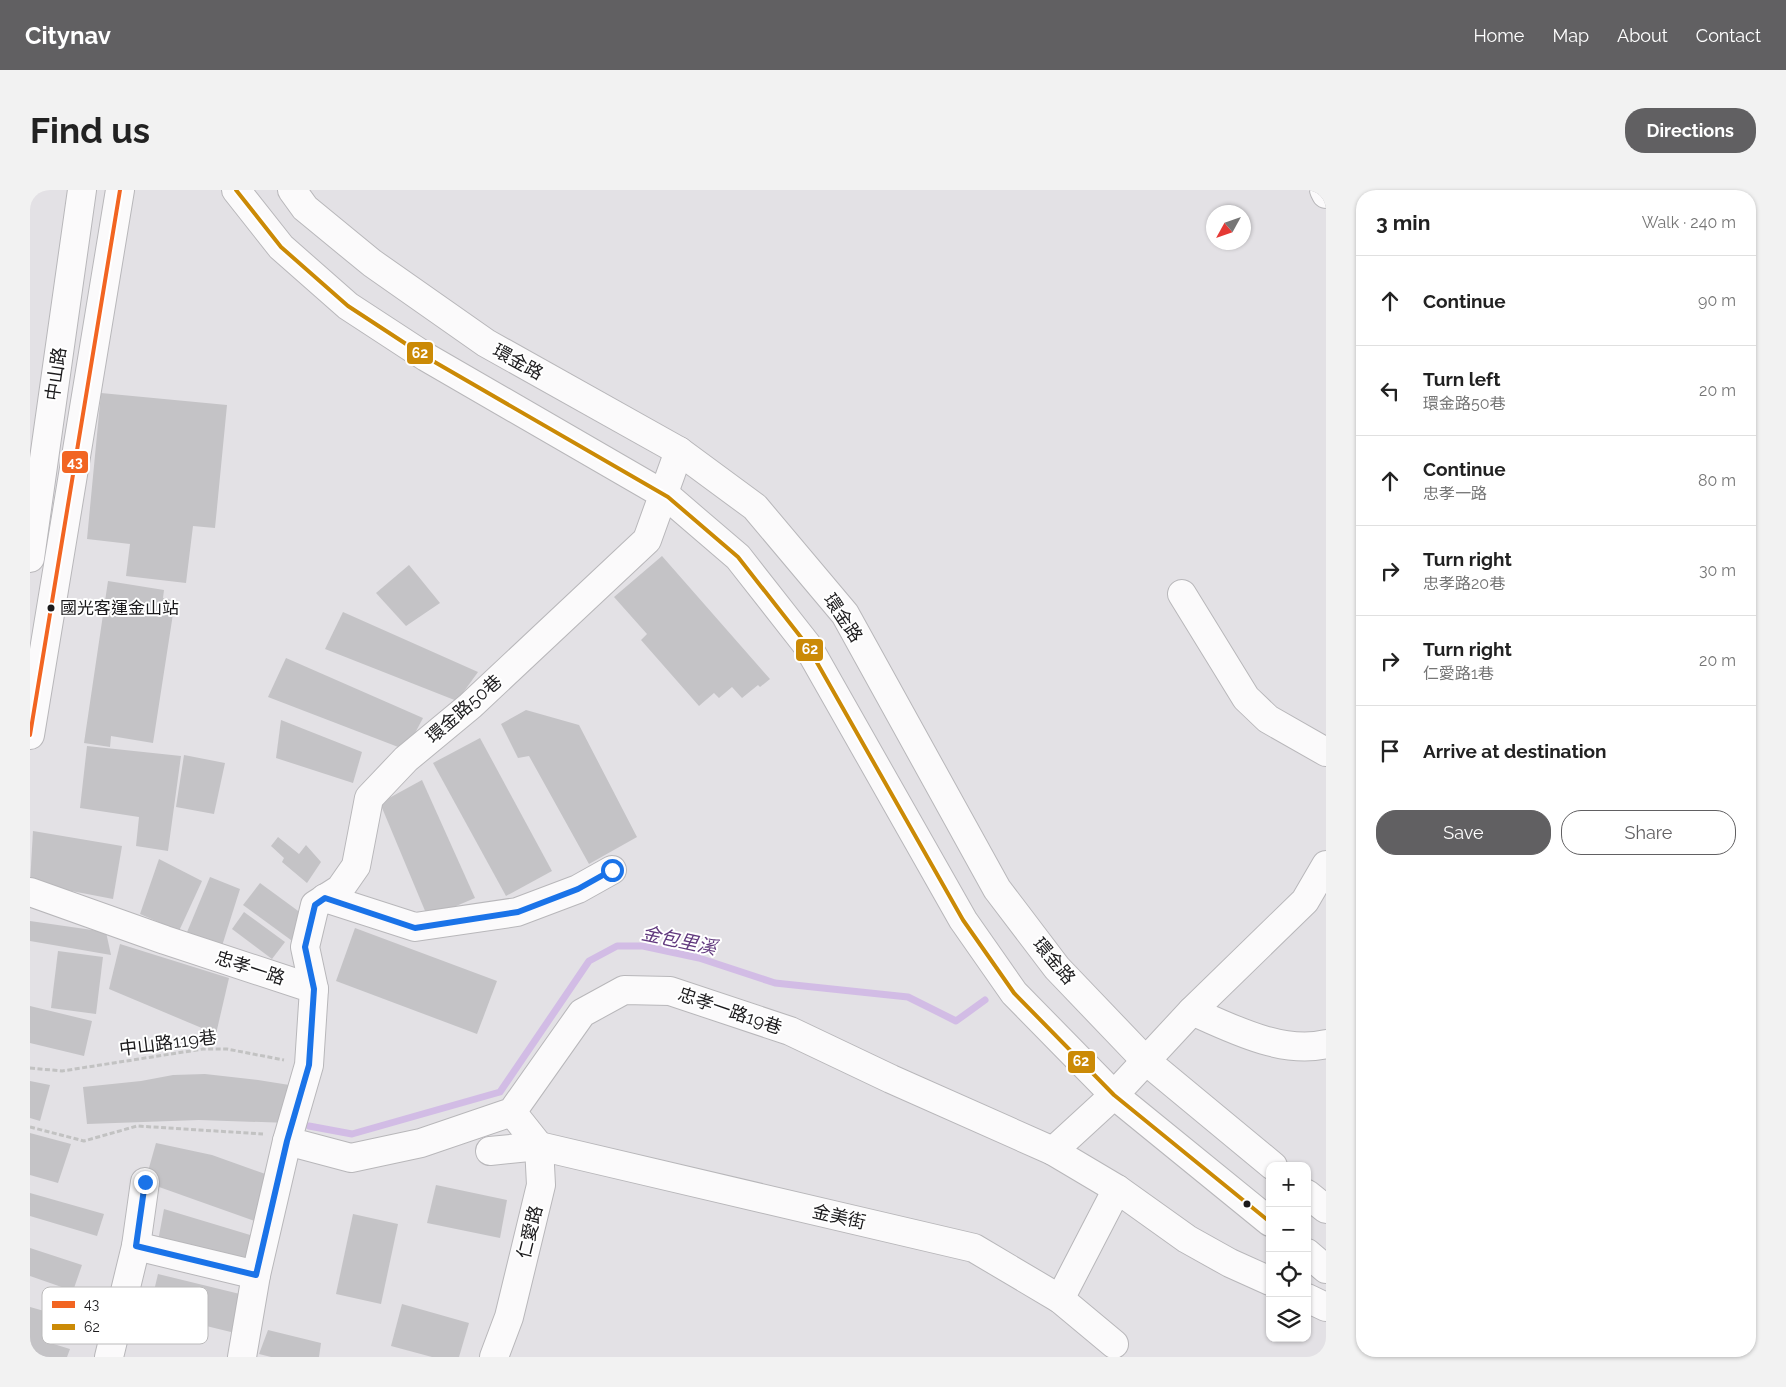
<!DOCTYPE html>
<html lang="en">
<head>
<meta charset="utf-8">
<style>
  body { margin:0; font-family:Raleway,"Noto Sans TC",sans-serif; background:#f2f2f2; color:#222 }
  .controls { position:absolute; right:15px; bottom:15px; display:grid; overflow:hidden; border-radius:10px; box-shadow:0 1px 4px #0004 }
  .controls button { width:45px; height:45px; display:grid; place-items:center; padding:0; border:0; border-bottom:1px solid #e0e0e0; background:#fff; color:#222; font:25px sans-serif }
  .compass { position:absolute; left:1176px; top:15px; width:45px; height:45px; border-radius:50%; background:#fff; box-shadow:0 1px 4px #0004; rotate:230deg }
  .stop { position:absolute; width:15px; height:15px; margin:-11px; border:4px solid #1a73e8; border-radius:50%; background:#fff }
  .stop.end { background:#1a73e8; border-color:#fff; box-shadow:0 1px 5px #0008 }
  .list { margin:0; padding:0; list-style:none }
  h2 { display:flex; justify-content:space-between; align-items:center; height:65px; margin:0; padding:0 20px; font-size:21px }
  h2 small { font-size:16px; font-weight:400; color:#767676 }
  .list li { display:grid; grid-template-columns:32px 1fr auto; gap:15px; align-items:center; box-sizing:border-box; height:90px; padding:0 20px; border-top:1px solid #e0e0e0 }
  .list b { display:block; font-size:19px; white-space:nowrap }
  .list p { margin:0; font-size:16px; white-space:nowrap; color:#767676 }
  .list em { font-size:16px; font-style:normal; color:#767676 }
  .actions { display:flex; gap:10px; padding:15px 20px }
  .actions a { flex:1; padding:11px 0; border:1px solid #616062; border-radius:20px; text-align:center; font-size:18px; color:#616062 }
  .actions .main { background:#616062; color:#fff }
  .icon { flex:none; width:28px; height:28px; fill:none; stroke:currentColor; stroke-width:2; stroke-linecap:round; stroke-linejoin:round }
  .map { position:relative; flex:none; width:1296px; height:1167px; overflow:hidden; border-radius:20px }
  header { display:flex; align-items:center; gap:30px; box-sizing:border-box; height:70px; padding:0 25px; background:#616062; color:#fff }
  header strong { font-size:24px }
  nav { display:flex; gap:28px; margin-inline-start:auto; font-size:18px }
  .intro { display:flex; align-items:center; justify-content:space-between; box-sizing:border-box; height:120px; padding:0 30px }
  h1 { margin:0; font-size:35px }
  .button { padding:12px 22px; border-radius:20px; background:#616062; color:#fff; font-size:18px; font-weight:700 }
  main { display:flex; gap:30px; padding:0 30px }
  aside { flex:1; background:#fff; border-radius:20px; box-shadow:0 1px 4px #0004 }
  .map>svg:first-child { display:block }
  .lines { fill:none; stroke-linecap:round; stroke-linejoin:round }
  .stream { stroke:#d2bce5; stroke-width:7 }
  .building { fill:#c4c3c6 }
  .minor-casing { stroke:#b8b7ba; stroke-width:30 }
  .major-casing { stroke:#b8b7ba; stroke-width:30 }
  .path { stroke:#c2c2c2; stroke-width:3; stroke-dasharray:5 2.5; stroke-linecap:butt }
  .minor { stroke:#fbfafb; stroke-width:28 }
  .major { stroke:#fbfafb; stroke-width:28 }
  .bus-1-casing { stroke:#fff; stroke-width:8 }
  .bus-2-casing { stroke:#fff; stroke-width:8 }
  .bus-1 { stroke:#f26522; stroke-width:4 }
  .bus-2 { stroke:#cb8a06; stroke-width:4 }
  .route { stroke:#1a73e8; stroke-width:6 }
  .bus-dot { fill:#1b1a1c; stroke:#fff; stroke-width:2 }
  .labels { text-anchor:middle; stroke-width:4; stroke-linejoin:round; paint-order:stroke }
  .bus-label { font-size:17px; fill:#1b1a1c; stroke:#fff; text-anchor:start }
  .street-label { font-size:18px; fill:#1b1a1c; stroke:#fff }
  .water-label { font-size:19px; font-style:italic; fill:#61397e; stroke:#fff }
  .key { fill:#fff; stroke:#bbbabb; stroke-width:1 }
  .key-label { font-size:14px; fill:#1b1a1c }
  .line-badge { stroke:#fff; stroke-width:2 }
  .badge-label { font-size:14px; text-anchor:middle; font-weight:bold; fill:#fff }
</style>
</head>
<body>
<header>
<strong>Citynav</strong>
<nav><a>Home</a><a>Map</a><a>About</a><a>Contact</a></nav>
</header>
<div class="intro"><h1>Find us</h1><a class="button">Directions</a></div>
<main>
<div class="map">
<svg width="1296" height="1167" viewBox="0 0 1296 1167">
  <rect width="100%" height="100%" fill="#e3e1e5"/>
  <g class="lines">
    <!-- stream -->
    <path class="stream" d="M 279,936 L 322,944 L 470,902 L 559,771 L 587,756 L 613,756 L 669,768 L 745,793 L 878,807 L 926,831 L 955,810"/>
  </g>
  <!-- building -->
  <g class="building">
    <path d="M 71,203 L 197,215 L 185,338 L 163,336 L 156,393 L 96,386 L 100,354 L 57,349 Z"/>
    <path d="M 632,366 L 740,489 L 730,497 L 728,495 L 712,508 L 702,497 L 689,508 L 684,503 L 669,516 L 611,450 L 617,444 L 584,407 Z"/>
    <path d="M 379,375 L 410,413 L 376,436 L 346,403 Z"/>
    <path d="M 78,391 L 134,400 L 133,408 L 145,411 L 123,553 L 81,546 L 80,557 L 54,553 Z"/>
    <path d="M 313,422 L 448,482 L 427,511 L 295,459 Z"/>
    <path d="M 256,468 L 393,528 L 376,560 L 238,507 Z"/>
    <path d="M 496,520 L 549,535 L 607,647 L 559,674 L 499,566 L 488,568 L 471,534 Z"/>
    <path d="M 251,530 L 332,562 L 323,593 L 246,568 Z"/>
    <path d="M 450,548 L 522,681 L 476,706 L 403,573 Z"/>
    <path d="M 57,556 L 151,566 L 138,661 L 106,656 L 109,627 L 50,618 Z"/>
    <path d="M 154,565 L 195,573 L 184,624 L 146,617 Z"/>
    <path d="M 392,590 L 445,708 L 398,728 L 350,613 Z"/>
    <path d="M 3,641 L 92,656 L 83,709 L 0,693 Z"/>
    <path d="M 248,647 L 269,664 L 276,655 L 291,672 L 277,693 L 252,672 L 254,668 L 241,656 Z"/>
    <path d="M 129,669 L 172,691 L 149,741 L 110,724 Z"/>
    <path d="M 180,687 L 210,699 L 191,759 L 155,747 Z"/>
    <path d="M 230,693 L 275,726 L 265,753 L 213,715 Z"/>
    <path d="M 214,722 L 255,752 L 242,769 L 202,739 Z"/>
    <path d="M 0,731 L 76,742 L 81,765 L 0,751 Z"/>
    <path d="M 325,738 L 467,791 L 447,844 L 306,791 Z"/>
    <path d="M 90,754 L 199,788 L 186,844 L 79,799 Z"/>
    <path d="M 28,761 L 73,767 L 66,824 L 21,818 Z"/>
    <path d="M 0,816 L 62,831 L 54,866 L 0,853 Z"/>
    <path d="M 175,884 L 228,890 L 272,897 L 260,933 L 169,930 L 57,934 L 53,897 L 111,891 L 143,885 Z"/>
    <path d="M 0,891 L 20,895 L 10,931 L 0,928 Z"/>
    <path d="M 0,943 L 41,954 L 28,993 L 0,985 Z"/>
    <path d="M 126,953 L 182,965 L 241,986 L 230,1033 L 115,992 Z"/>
    <path d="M 406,995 L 477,1010 L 470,1048 L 397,1033 Z"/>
    <path d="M 0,1003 L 74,1024 L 67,1046 L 0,1026 Z"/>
    <path d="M 134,1019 L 243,1052 L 233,1078 L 128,1051 Z"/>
    <path d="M 323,1024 L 368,1034 L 351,1114 L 306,1104 Z"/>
    <path d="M 0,1058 L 52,1075 L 43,1101 L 0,1086 Z"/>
    <path d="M 128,1084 L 214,1105 L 205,1143 L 119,1122 Z"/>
    <path d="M 372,1114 L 439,1133 L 429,1167 L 402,1167 L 361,1156 Z"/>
    <path d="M 0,1117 L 25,1124 L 17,1152 L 40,1159 L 37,1167 L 0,1167 Z"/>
    <path d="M 238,1140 L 291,1153 L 289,1167 L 241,1167 L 229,1164 Z"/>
  </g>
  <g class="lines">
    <!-- minor casing -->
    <g class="minor-casing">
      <g id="minor">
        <path d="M 1294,0 L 1296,4"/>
        <path d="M 0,368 L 52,0"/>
        <path d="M 1152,404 L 1216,508 L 1238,529 L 1296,562"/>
        <path d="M 0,545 L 90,0"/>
        <path d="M 0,702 L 135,750 L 284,799 L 279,875 L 257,951 L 226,1085 L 212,1167"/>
        <path d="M 295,708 L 385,737 L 487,722 L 548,699 L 582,680"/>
        <path d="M 284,799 L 275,757 L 285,715 L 310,699 L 326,676 L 339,608 L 376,569 L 440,516 L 617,350 L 649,261"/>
        <path d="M 1162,821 C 1200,838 1253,865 1296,854"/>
        <path d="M 257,951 L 321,968 L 391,953 L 482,922 L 552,823 L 594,800 L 640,801 L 760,841 L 861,889 L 1023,961 L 1084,905 L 1162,821 L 1275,711 L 1296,675"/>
        <path d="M 460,961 L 509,956 L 944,1058 L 1030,1109 L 1084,1154"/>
        <path d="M 1023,961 L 1087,999 L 1157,1049 L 1200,1073 L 1240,1091"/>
        <path d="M 106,1056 L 226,1085"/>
        <path d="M 1277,1108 L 1296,1117"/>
        <path d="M 1030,1109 L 1087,999"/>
        <path d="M 79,1167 L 106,1056 L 115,992"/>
        <path d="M 464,1167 L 479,1127 L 511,995 L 509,956 L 482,922"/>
      </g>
    </g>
    <!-- major casing -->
    <g class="major-casing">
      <g id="major">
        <path d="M 206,0 L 251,57 L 318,116 L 396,167 L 638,307 L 708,367 L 777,455 L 933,730 L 984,803 L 1084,905 L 1240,1032"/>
        <path d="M 262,0 L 275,18 L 342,73 L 456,153 L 649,261 L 725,317 L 815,424 L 967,699 L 1027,778 L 1115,870 L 1243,976"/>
        <path d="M 1277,1004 L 1296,1019"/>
        <path d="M 1277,1063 L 1296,1079"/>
      </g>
    </g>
    <!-- path -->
    <g class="path">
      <path d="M 0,878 L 32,881 L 173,859 L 197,859 L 254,870"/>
      <path d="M 0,937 L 54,951 L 107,936 L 233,944"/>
    </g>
    <!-- minor -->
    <use href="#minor" class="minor"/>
    <!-- major -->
    <use href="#major" class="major"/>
    <!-- bus-1 casing -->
    <g class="bus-1-casing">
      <path id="bus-1" d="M 0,545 L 90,0"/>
    </g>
    <!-- bus-2 casing -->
    <g class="bus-2-casing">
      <path id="bus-2" d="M 206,0 L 251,57 L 318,116 L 396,167 L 638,307 L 708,367 L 777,455 L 933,730 L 984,803 L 1084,905 L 1240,1032"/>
    </g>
    <!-- bus-1 -->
    <use href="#bus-1" class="bus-1"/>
    <!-- bus-2 -->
    <use href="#bus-2" class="bus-2"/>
  </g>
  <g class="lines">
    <!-- route -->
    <path class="route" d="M 115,992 L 106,1056 L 226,1085 L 257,951 L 279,875 L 284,799 L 275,757 L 285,715 L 295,708 L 385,738 L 488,722 L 548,699 L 582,680"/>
  </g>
  <!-- markers -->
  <g class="bus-dot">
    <circle cx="21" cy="418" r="4.5"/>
    <circle cx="1217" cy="1014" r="4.5"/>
  </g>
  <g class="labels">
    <!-- bus labels -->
    <g class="bus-label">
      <text x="30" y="424">國光客運金山站</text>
    </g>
    <!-- street labels -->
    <g class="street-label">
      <text transform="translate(488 172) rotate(29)" y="6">環金路</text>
      <text transform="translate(26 184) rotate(-82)" y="6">中山路</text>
      <text transform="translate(813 428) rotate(56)" y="6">環金路</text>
      <text transform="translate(434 519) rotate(-41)" y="6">環金路50巷</text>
      <text transform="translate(1024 771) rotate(50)" y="6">環金路</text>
      <text transform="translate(220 778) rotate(18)" y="6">忠孝一路</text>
      <text transform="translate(700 821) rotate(19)" y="6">忠孝一路19巷</text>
      <text transform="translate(138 853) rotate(-7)" y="6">中山路119巷</text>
      <text transform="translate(809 1027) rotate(13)" y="6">金美街</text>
      <text transform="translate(500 1042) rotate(-76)" y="6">仁愛路</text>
    </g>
    <!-- water labels -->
    <g class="water-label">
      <text transform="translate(649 750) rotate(12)" y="7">金包里溪</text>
    </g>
  </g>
  <!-- legend -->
  <rect x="12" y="1097" width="166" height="57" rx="8" class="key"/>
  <rect x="22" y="1111" width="23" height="7" fill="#f26522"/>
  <rect x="22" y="1134" width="23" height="6" fill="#cb8a06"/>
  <g class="key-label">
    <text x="54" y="1119">43</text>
    <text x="54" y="1142">62</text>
  </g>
  <g class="line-badge">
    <rect x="376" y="151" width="28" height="24" rx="5" fill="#cb8a06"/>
    <rect x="31" y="260" width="28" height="24" rx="5" fill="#f26522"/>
    <rect x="765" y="448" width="29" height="24" rx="5" fill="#cb8a06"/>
    <rect x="1037" y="860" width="29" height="24" rx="5" fill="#cb8a06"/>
  </g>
  <g class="badge-label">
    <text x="390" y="168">62</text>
    <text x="45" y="277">43</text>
    <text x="780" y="464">62</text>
    <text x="1051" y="876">62</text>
  </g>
</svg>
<div class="controls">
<button>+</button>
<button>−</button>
<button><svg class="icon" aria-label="locate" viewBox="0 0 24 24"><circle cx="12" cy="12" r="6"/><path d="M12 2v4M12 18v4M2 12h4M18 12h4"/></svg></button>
<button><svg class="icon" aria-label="layers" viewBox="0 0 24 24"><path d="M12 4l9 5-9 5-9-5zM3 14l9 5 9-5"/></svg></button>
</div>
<svg class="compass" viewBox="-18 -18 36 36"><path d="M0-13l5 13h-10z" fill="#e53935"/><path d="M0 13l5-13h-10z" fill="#767676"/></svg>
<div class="stop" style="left:582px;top:680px"></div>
<div class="stop end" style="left:115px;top:992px"></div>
</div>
<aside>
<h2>3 min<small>Walk · 240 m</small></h2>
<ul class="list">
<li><svg class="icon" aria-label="ahead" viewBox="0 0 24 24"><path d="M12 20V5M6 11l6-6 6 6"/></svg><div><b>Continue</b></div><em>90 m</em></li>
<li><svg class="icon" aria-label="left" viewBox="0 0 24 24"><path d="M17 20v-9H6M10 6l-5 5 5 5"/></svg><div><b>Turn left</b><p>環金路50巷</p></div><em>20 m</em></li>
<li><svg class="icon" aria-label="ahead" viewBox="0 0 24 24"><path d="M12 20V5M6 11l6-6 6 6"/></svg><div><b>Continue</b><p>忠孝一路</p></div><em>80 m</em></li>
<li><svg class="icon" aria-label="right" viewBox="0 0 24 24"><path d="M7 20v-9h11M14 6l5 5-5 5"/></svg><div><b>Turn right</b><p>忠孝路20巷</p></div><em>30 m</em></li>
<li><svg class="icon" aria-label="right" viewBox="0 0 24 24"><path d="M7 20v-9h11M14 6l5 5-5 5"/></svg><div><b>Turn right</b><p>仁愛路1巷</p></div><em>20 m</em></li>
<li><svg class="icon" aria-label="arrive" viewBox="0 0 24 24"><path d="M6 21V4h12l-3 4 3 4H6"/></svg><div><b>Arrive at destination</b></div></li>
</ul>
<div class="actions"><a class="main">Save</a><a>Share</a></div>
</aside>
</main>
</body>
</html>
